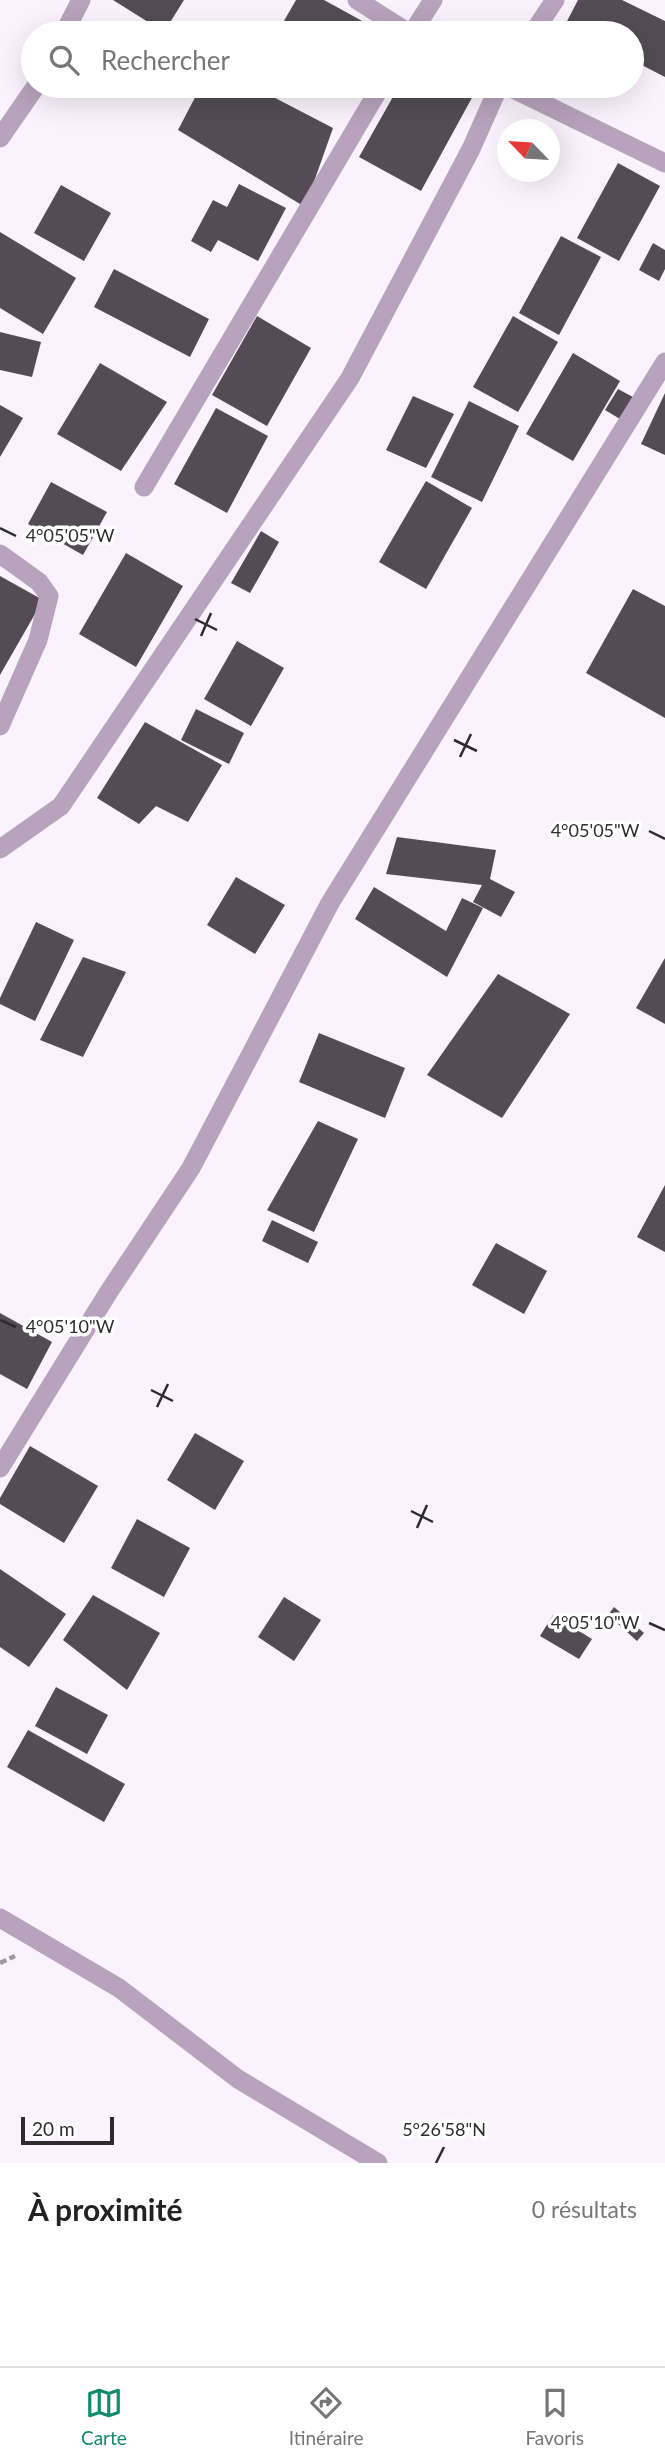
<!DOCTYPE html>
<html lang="fr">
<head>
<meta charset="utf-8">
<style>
  body { margin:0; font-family:Lato,sans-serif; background:#f2f2f2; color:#222 }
  .compass { position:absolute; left:497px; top:119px; width:63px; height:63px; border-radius:50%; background:#fff; box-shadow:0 7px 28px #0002; rotate:295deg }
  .scale { position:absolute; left:21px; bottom:18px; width:93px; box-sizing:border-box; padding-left:7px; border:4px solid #2e2b2f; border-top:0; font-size:19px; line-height:24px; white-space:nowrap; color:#2e2b2f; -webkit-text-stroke:5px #fff; paint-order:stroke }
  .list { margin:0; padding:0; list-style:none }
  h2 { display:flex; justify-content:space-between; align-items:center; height:91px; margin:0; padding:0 28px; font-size:30px }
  h2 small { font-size:23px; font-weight:400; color:#767676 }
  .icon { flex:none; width:38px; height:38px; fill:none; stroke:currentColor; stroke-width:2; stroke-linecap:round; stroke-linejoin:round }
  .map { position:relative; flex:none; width:665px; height:2163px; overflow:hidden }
  .search { position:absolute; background:#fff; box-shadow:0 7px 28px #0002; left:21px; right:21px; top:21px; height:77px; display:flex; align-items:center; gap:18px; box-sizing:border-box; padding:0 24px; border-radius:38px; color:#767676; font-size:26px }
  .sheet { height:203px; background:#fff }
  nav { display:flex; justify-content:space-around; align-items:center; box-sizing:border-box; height:98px; border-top:2px solid #e0e0e0; background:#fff; font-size:19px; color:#767676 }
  nav a { display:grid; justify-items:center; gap:4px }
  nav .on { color:#0f8a6d }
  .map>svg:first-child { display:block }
  .building { fill:#534c55 }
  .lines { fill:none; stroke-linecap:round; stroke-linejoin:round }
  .path { stroke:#9e99a0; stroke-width:4.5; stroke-dasharray:7 3.5; stroke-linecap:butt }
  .minor { stroke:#b8a2bd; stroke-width:19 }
  .ticks { fill:none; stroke:#2e2b2f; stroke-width:2.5 }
  .ticks-label { font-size:18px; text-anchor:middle; fill:#2e2b2f; stroke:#fff; stroke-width:7; stroke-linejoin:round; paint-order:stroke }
</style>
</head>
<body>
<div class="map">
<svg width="665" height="2163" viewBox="0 0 665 2163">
  <rect width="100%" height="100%" fill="#faf2fc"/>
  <!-- building -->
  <g class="building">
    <path d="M 113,0 L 184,0 L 164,32 Z"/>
    <path d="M 296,0 L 324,0 L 384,33 L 277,33 Z"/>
    <path d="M 578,0 L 622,0 L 665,21 L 665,77 L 632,60 L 632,33 L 577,33 L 564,27 Z"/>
    <path d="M 201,86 L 252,86 L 333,128 L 305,207 L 178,130 Z"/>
    <path d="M 399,86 L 459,86 L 474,94 L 421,191 L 359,157 Z"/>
    <path d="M 618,163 L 660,186 L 619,261 L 577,238 Z"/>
    <path d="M 239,184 L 286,208 L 258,261 L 218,240 L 211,252 L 191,241 L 213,200 L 227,207 Z"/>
    <path d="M 61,185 L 111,213 L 84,261 L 34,233 Z"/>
    <path d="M 0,232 L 76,278 L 43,334 L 0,308 Z"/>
    <path d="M 561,236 L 601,257 L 559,335 L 519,313 Z"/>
    <path d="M 653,243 L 665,250 L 665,269 L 659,281 L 639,270 Z"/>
    <path d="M 114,269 L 209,319 L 190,357 L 94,307 Z"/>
    <path d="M 257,316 L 311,348 L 267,426 L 212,395 Z"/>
    <path d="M 513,316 L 558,342 L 518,412 L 473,387 Z"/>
    <path d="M 0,332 L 41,342 L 32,377 L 0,370 Z"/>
    <path d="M 573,353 L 620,381 L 573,461 L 526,434 Z"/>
    <path d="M 100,363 L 167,402 L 121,471 L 57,434 Z"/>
    <path d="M 618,389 L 633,397 L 620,419 L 605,410 Z"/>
    <path d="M 665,393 L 665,455 L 641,444 Z"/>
    <path d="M 413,396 L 454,414 L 426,468 L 386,450 Z"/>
    <path d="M 469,401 L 519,426 L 482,502 L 431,477 Z"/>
    <path d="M 0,405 L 23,418 L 0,457 Z"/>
    <path d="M 216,408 L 268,436 L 227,513 L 174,484 Z"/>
    <path d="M 426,481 L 472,508 L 426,589 L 379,562 Z"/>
    <path d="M 51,482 L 107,512 L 83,555 L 28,524 Z"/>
    <path d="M 261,531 L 279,542 L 250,593 L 231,583 Z"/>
    <path d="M 126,553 L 183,586 L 136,667 L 79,634 Z"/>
    <path d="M 0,576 L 43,600 L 0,675 Z"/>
    <path d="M 633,589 L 665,606 L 665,718 L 586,673 Z"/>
    <path d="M 237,641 L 284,668 L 251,726 L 204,699 Z"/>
    <path d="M 196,709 L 244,733 L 229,764 L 181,740 Z"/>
    <path d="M 145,722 L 222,765 L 188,822 L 156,806 L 139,824 L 97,798 Z"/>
    <path d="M 397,837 L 496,850 L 490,879 L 515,892 L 501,917 L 473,902 L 482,885 L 386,874 Z"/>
    <path d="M 236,877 L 285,905 L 255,954 L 207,925 Z"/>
    <path d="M 374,887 L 446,931 L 462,898 L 483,908 L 447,977 L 355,919 Z"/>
    <path d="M 36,922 L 74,940 L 35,1021 L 0,1004 L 0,998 Z"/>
    <path d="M 83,957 L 126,972 L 83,1057 L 40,1040 Z"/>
    <path d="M 665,958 L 665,1024 L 636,1008 Z"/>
    <path d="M 498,974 L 570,1014 L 502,1118 L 427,1075 Z"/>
    <path d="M 319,1033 L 405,1068 L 385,1118 L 299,1082 Z"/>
    <path d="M 318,1121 L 358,1139 L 314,1232 L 267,1210 Z"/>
    <path d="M 665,1185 L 665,1252 L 637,1237 Z"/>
    <path d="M 272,1220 L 318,1242 L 308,1263 L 262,1241 Z"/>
    <path d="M 496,1243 L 547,1271 L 524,1314 L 472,1285 Z"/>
    <path d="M 0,1313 L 52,1342 L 27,1389 L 0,1374 Z"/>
    <path d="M 195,1433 L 244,1461 L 215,1510 L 167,1480 Z"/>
    <path d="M 30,1446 L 98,1486 L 64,1543 L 0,1504 L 0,1498 Z"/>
    <path d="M 137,1519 L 190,1548 L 164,1597 L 111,1568 Z"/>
    <path d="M 0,1569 L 66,1614 L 29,1667 L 0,1647 Z"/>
    <path d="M 93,1595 L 160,1633 L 127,1690 L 63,1640 Z"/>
    <path d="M 284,1597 L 321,1620 L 294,1661 L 258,1637 Z"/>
    <path d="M 614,1607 L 644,1633 L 637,1641 L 608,1615 Z"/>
    <path d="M 553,1615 L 592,1639 L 579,1659 L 540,1636 Z"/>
    <path d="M 56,1687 L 108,1715 L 87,1754 L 35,1726 Z"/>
    <path d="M 28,1730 L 125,1784 L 104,1822 L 7,1767 Z"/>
  </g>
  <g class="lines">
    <!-- path -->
    <path class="path" d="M 0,1963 L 15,1956"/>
    <!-- minor -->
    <g class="minor">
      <path d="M 357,0 L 409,33"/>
      <path d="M 64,33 L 81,0"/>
      <path d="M 412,33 L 433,0"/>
      <path d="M 533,33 L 555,0"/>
      <path d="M 507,86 L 665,163"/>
      <path d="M 0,138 L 36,86"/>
      <path d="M 144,487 L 381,86"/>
      <path d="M 0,554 L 39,582 L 49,596 L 38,640 L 0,726"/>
      <path d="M 0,849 L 61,806 L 350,378 L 471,149 L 499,86"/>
      <path d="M 0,1468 L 108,1293 L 191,1168 L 330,903 L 665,362"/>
      <path d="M 0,1918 L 119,1988 L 238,2079 L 378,2163"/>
    </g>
  </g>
  <!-- ticks -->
  <path class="ticks" d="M 0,528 L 16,536M 195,619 L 217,630M 201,636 L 211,613M 454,740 L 477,751M 460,757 L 471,734M 649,831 L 665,839M 0,1320 L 16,1327M 151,1390 L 173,1401M 157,1407 L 168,1384M 411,1511 L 433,1522M 417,1528 L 427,1505M 649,1623 L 665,1630M 436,2163 L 444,2147"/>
  <g class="ticks-label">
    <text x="70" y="542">4°05'05"W</text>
    <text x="595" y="837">4°05'05"W</text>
    <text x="70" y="1333">4°05'10"W</text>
    <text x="595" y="1629">4°05'10"W</text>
    <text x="444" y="2136">5°26'58"N</text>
  </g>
</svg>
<svg class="compass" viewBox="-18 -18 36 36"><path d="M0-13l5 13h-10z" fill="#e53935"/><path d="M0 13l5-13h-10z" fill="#767676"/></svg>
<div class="scale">20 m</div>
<div class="search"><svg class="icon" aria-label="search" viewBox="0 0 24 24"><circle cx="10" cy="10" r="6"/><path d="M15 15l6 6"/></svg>Rechercher</div>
</div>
<section class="sheet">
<h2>À proximité<small>0 résultats</small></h2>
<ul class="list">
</ul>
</section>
<nav>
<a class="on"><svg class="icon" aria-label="map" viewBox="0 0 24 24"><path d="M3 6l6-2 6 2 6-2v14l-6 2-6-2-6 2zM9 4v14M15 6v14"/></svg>Carte</a>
<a><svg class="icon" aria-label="directions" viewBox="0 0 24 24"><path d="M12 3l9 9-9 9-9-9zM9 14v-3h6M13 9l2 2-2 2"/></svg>Itinéraire</a>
<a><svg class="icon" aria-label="saved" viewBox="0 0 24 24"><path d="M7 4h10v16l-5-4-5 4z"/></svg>Favoris</a>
</nav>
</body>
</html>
